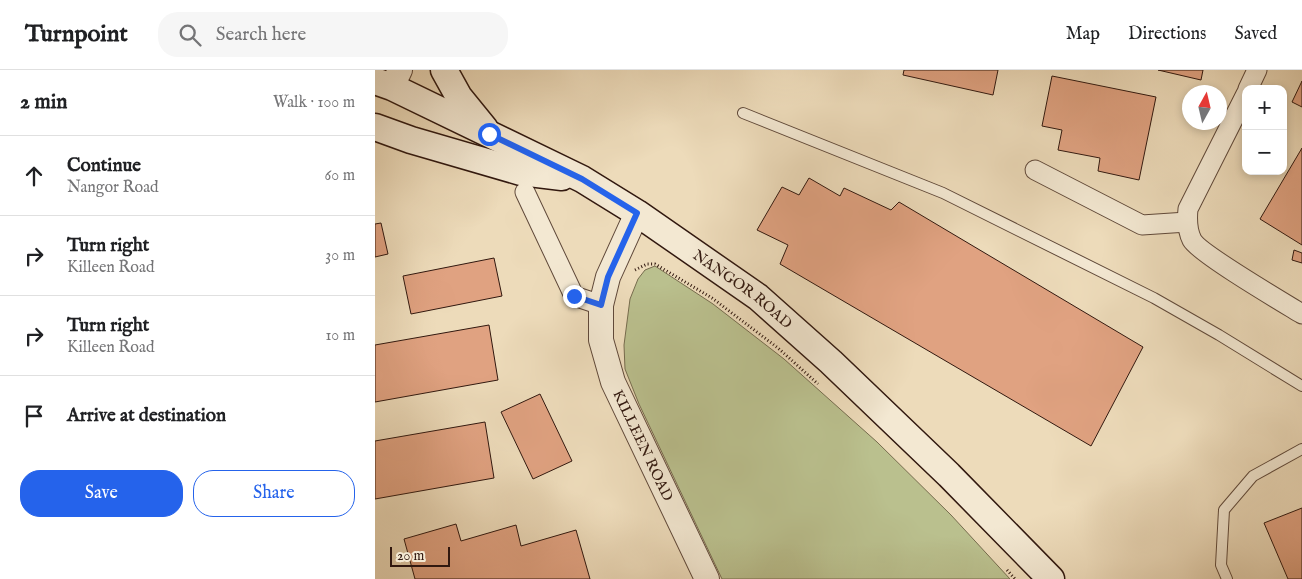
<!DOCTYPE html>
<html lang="en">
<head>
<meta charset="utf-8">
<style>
  body { margin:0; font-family:"IM FELL English",serif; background:#f6f6f6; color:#202124 }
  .controls { position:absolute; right:15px; top:15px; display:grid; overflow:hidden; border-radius:10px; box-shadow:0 2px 8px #0003 }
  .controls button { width:45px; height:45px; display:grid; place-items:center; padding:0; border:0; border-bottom:1px solid #e0e0e0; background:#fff; color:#202124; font:25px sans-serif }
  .compass { position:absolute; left:807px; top:15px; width:45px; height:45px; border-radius:50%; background:#fff; box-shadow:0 2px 8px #0003; rotate:8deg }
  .scale { position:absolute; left:15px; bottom:12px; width:60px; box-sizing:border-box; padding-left:5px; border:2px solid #31180f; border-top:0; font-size:14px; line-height:18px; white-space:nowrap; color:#31180f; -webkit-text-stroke:4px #f3e8d2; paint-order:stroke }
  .stop { position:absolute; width:15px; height:15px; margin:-11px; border:4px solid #2563eb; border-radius:50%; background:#fff }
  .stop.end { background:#2563eb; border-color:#fff; box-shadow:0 1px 5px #0008 }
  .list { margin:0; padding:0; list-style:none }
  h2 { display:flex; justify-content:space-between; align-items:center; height:65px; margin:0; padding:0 20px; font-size:21px }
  h2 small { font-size:16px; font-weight:400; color:#757577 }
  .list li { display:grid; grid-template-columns:32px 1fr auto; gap:15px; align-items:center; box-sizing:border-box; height:80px; padding:0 20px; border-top:1px solid #e0e0e0 }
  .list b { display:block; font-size:19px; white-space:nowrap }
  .list p { margin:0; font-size:16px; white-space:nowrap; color:#757577 }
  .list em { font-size:16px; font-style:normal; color:#757577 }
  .actions { display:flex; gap:10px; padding:15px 20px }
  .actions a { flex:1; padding:11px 0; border:1px solid #2563eb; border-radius:20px; text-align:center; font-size:18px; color:#2563eb }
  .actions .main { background:#2563eb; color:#fff }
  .icon { flex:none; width:28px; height:28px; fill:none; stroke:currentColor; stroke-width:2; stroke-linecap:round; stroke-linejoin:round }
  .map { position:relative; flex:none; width:927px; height:509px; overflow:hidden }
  header { display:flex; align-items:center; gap:30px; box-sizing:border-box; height:70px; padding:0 25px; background:#fff; border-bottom:1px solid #e0e0e0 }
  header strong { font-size:24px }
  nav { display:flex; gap:28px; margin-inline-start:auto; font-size:18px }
  .search { width:350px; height:45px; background:#f6f6f6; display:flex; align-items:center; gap:12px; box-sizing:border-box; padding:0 18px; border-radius:20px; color:#757577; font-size:19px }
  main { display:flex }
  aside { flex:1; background:#fff }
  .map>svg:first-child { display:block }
  .green { fill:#bac08e; stroke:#766c4e }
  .building { fill:#e0a281; stroke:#31180f }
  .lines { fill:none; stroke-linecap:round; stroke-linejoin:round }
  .service-casing { stroke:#60493a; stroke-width:12 }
  .minor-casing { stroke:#60493a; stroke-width:21 }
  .tertiary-casing { stroke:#60493a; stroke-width:26 }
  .secondary-casing { stroke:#31180f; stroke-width:29 }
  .path { stroke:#31180f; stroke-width:3; stroke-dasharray:1 2.5; stroke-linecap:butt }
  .service { stroke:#f3e8d2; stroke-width:10 }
  .minor { stroke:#f3e8d2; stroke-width:19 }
  .tertiary { stroke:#f3e8d2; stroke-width:24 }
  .secondary { stroke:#f3e8d2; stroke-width:26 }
  .route { stroke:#2563eb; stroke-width:6 }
  .labels { text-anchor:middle; stroke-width:4; stroke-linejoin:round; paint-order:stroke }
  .street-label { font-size:15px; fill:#31180f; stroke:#f3e8d2 }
</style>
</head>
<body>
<header>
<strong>Turnpoint</strong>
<div class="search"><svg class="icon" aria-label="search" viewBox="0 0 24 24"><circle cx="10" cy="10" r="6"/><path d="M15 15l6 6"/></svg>Search here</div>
<nav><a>Map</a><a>Directions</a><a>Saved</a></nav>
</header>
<main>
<aside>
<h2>2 min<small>Walk · 100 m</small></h2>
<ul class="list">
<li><svg class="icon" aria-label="ahead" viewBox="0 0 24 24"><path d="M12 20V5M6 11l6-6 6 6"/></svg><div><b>Continue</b><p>Nangor Road</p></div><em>60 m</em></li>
<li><svg class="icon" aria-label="right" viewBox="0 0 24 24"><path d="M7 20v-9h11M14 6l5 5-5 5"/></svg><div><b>Turn right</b><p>Killeen Road</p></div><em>30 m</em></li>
<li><svg class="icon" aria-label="right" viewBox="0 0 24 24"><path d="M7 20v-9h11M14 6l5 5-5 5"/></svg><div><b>Turn right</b><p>Killeen Road</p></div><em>10 m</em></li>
<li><svg class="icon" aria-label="arrive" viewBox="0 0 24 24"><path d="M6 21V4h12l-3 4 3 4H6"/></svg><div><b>Arrive at destination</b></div></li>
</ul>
<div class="actions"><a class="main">Save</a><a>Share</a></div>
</aside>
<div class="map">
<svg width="927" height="509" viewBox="0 0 927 509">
  <rect width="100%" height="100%" fill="#eddbba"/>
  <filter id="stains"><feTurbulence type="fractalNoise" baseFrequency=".004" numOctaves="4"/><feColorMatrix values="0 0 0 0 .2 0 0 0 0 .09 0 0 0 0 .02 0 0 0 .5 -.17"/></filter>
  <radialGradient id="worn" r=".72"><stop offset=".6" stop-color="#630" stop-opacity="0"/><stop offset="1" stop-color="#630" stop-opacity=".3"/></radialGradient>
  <!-- green -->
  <path class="green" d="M 280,196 L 338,234 L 409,289 L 502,372 L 576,445 L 635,509 L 347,509 L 264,334 L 250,299 L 249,275 L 255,229 L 263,209 L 270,200 Z"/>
  <!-- building -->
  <g class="building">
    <path d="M 529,0 L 623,0 L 618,25 L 528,5 Z"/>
    <path d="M 783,0 L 828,0 L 826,10 Z"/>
    <path d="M 677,6 L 781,27 L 764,110 L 723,101 L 725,88 L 683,80 L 687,60 L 667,56 Z"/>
    <path d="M 927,11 L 927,37 L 917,32 Z"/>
    <path d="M 927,78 L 927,175 L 885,149 Z"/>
    <path d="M 434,108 L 465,126 L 469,118 L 516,140 L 524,132 L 768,277 L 716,376 L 405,194 L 413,175 L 382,160 L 407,117 L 424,125 Z"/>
    <path d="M 6,153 L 13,184 L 0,187 L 0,154 Z"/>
    <path d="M 919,180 L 927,183 L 927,193 L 917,190 Z"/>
    <path d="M 119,188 L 127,226 L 36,244 L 28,206 Z"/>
    <path d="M 114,255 L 123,310 L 0,332 L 0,275 Z"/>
    <path d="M 165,324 L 197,391 L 158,409 L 126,342 Z"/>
    <path d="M 110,352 L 119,408 L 0,429 L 0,371 Z"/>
    <path d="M 927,438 L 927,509 L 913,509 L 889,453 Z"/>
    <path d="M 81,454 L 86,471 L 141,455 L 146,476 L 201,460 L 215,509 L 40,509 L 29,469 Z"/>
  </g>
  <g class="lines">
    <!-- service casing -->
    <g class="service-casing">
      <g id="service">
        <path d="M 368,43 L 568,123 L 779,228 L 844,265 L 927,316"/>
        <path d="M 852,509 L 846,495 L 849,440 L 878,406 L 927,379"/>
      </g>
    </g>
    <!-- minor casing -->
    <g class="minor-casing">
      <g id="minor">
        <path d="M 873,19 L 882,0"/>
        <path d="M 871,24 L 813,139 C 812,149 812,160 817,170 C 824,183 909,233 927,244"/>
        <path d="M 660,100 L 767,155 L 812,152"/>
        <path d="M 150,122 L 199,226 L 226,235"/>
      </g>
    </g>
    <!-- tertiary casing -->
    <g class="tertiary-casing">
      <g id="tertiary">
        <path d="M 17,17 L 25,0"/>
        <path id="s1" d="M 262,143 L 233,207 L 226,235 L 226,270 L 238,312 L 332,509"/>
      </g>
    </g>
    <!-- secondary casing -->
    <g class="secondary-casing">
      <g id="secondary">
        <path d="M 69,0 L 84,27 L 110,59"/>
        <path id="s2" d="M 0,11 L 17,17 L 207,109 L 262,143 L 383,227 L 456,292 L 574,405 L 676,509"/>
        <path d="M 0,57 L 36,70 L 146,102 L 187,107"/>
      </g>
    </g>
    <!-- path -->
    <g class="path">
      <path d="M 260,200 L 272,194 L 280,194 L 337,228 L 403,278 L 443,314"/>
      <path d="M 632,500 L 640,509"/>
    </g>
    <!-- service -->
    <use href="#service" class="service"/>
    <!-- minor -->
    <use href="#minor" class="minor"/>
    <!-- tertiary -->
    <use href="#tertiary" class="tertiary"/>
    <!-- secondary -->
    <use href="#secondary" class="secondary"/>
  </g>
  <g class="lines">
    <!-- route -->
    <path class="route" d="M 114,64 L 207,109 L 262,143 L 233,207 L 226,235 L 199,226"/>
  </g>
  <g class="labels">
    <!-- street labels -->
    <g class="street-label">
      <text dy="5" stroke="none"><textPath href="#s2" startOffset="424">NANGOR ROAD</textPath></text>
      <text dy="5" stroke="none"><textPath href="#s1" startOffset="248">KILLEEN ROAD</textPath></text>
    </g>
  </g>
  <rect width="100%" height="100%" filter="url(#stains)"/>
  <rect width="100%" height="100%" fill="url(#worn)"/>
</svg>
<div class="controls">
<button>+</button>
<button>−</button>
</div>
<svg class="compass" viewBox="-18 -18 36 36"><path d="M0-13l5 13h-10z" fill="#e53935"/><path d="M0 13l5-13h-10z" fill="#757577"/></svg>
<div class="scale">20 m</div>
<div class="stop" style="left:114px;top:64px"></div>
<div class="stop end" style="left:199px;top:226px"></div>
</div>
</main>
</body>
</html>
